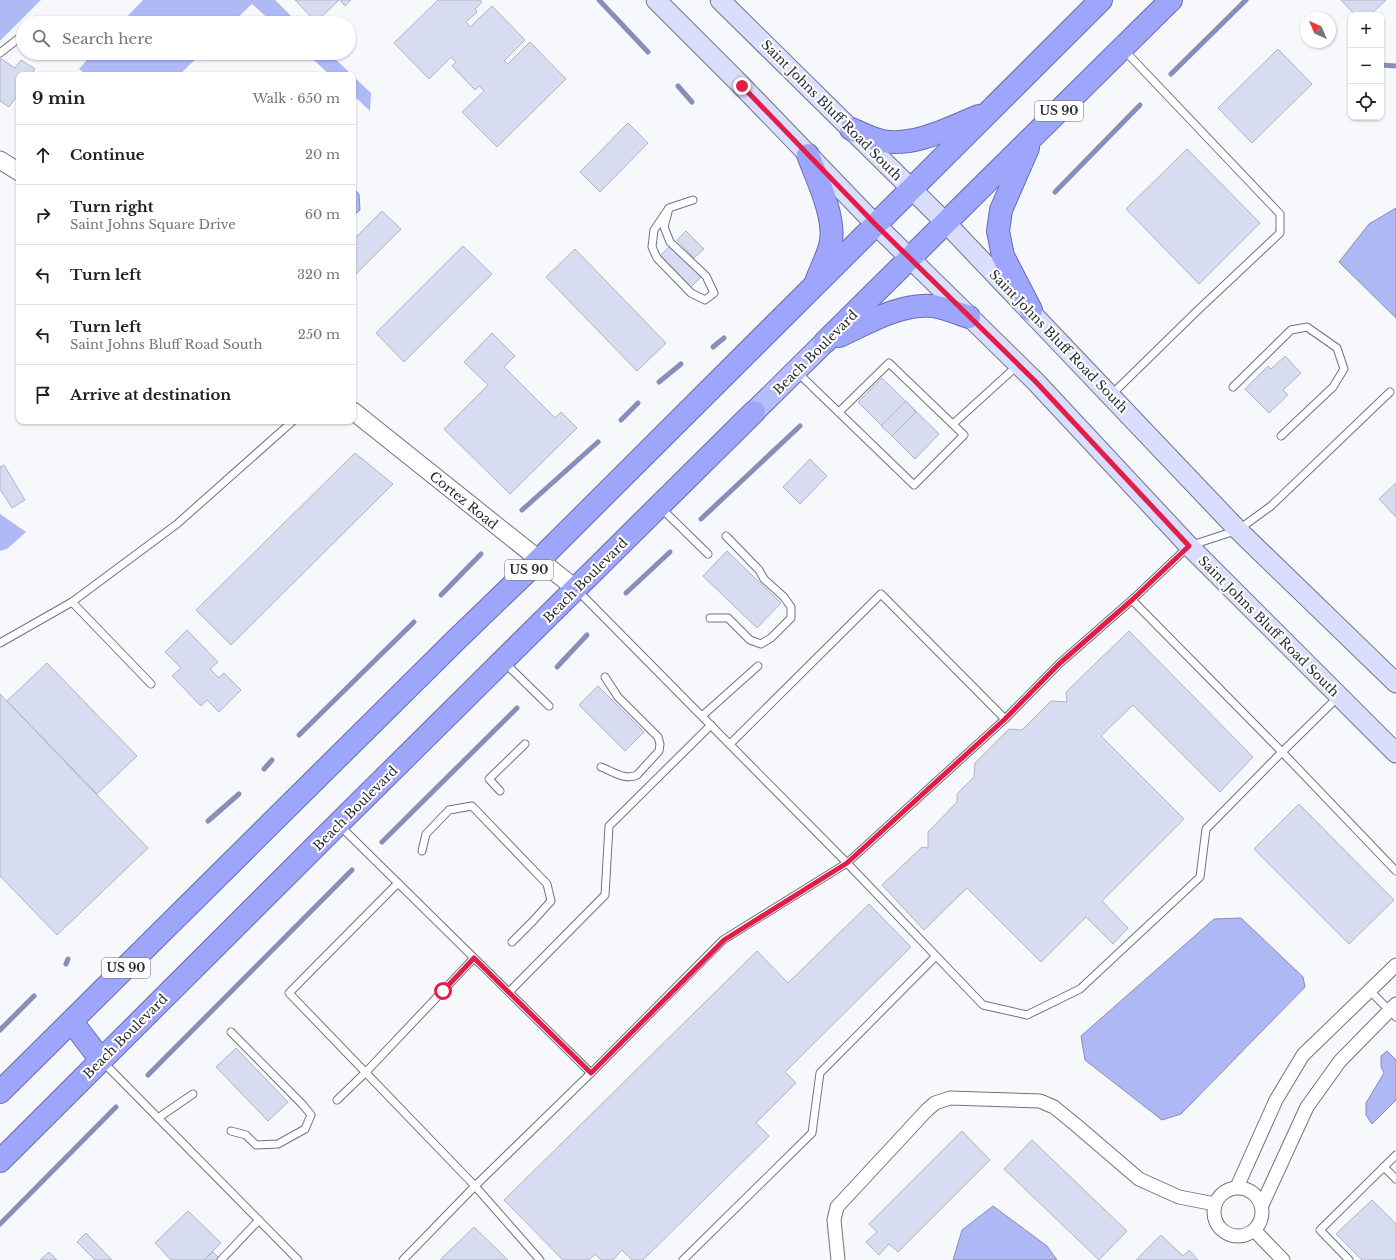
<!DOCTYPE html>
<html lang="en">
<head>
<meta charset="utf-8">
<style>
  body { margin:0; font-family:"Libre Baskerville",serif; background:#f6f6f6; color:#202124 }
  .controls { position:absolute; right:12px; top:12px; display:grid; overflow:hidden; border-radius:8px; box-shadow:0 1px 3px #0004 }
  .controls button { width:36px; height:36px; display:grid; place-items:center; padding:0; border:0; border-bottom:1px solid #e0e0e0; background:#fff; color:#202124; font:20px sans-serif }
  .compass { position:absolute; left:1300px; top:12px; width:36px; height:36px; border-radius:50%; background:#fff; box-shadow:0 1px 3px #0004; rotate:316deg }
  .stop { position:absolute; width:12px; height:12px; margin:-9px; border:3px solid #e11d48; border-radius:50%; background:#fff }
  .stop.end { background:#e11d48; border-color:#fff; box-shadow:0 1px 4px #0008 }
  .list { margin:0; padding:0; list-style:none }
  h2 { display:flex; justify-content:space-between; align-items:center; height:52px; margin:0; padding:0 16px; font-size:17px }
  h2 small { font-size:13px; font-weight:400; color:#757577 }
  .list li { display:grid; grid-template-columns:26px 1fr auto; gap:12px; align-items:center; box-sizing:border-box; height:60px; padding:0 16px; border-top:1px solid #e0e0e0 }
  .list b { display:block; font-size:15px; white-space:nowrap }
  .list p { margin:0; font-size:13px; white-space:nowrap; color:#757577 }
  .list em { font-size:13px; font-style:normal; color:#757577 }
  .icon { flex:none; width:22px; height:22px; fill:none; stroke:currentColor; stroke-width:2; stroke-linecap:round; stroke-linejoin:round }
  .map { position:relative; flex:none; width:1396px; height:1260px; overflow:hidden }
  .search { position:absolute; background:#fff; box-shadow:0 1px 3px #0004; left:16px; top:16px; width:340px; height:44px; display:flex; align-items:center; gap:10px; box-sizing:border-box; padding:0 14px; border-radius:22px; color:#757577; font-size:15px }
  .panel { position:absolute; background:#fff; box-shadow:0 1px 3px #0004; left:16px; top:72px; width:340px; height:352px; border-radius:8px }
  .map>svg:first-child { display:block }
  .forest { fill:#afb9f6 }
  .water { fill:#aeb8f5; stroke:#878ebb }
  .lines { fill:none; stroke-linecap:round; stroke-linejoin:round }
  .stream { stroke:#878ebb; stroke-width:5 }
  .building { fill:#d8dcf0; stroke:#b0b3c7 }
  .service-casing { stroke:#6f7284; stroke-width:9 }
  .minor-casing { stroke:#6f7284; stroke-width:15 }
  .tertiary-casing { stroke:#6f7284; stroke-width:19 }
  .secondary-casing { stroke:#6f7284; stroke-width:21 }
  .primary-casing { stroke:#666db5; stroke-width:23 }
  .trunk-casing { stroke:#666db5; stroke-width:24 }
  .service { stroke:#fff; stroke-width:7 }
  .minor { stroke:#fff; stroke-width:13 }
  .tertiary { stroke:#fff; stroke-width:17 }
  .secondary { stroke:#dadefe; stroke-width:19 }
  .primary { stroke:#b6bcfc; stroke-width:21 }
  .trunk { stroke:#9ea6fb; stroke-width:22 }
  .route { stroke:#e11d48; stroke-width:5 }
  .labels { text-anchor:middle; stroke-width:4; stroke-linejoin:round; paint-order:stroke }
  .shield { fill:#fff; stroke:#6b6c71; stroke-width:1 }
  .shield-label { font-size:12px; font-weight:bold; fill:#2b2d34 }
  .street-label { font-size:13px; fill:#2b2d34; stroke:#fff }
</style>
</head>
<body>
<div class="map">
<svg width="1396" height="1260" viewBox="0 0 1396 1260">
  <rect width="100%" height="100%" fill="#f7f8fc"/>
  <!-- forest -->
  <g class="forest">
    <path d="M 0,0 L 41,0 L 0,41 Z"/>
    <path d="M 143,0 L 275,0 L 298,23 L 273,23 L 252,4 L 232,23 L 121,23 Z"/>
    <path d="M 93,53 L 202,53 L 179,75 L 87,75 L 79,69 Z"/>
    <path d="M 306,53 L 329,53 L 352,75 L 330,75 Z"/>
    <path d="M 353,76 L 371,93 L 370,111 L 353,95 Z"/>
    <path d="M 0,514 L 26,532 L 7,549 L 0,551 Z"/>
  </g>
  <!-- water -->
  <g class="water">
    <path d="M 353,188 L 359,194 L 360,210 L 353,216 Z"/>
    <path d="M 1396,208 L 1396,318 L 1339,262 L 1369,224 Z"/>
    <path d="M 1241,918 L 1303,977 L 1305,987 L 1181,1114 L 1162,1120 L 1085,1060 L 1081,1036 L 1214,919 Z"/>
    <path d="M 1387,1051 L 1396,1060 L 1396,1100 L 1372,1124 L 1366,1115 L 1366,1103 L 1384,1073 L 1381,1067 L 1381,1056 Z"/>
    <path d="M 993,1206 L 1047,1246 L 1057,1260 L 953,1260 L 962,1230 Z"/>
  </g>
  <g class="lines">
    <!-- stream -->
    <g class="stream">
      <path d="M 599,0 L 648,52"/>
      <path d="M 1381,65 L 1396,66"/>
      <path d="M 1171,74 L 1246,0"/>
      <path d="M 678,86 L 692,102"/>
      <path d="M 1055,192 L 1140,105"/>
      <path d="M 713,347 L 724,338"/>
      <path d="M 659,382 L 681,364"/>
      <path d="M 621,420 L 638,403"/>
      <path d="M 522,510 L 598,442"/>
      <path d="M 701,519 L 800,426"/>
      <path d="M 626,593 L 670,552"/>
      <path d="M 441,595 L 481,554"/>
      <path d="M 557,667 L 587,635"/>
      <path d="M 299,735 L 414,622"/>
      <path d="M 264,769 L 272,760"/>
      <path d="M 208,821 L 239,794"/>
      <path d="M 382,842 L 517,708"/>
      <path d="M 66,964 L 68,959"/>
      <path d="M 0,1030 L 34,996"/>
      <path d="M 148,1075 L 352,870"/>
      <path d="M 0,1224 L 116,1107"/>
    </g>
  </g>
  <!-- building -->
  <g class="building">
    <path d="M 295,0 L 339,0 L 316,22 Z"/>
    <path d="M 340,0 L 351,0 L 345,6 Z"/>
    <path d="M 438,0 L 480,0 L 482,2 L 475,9 L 477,12 L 466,22 L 470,27 L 492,6 L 525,40 L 504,61 L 508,64 L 530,42 L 566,79 L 497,147 L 462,112 L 484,91 L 479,86 L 475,90 L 452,66 L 456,62 L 451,57 L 429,79 L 394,43 Z"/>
    <path d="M 1341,0 L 1386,0 L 1370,15 L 1355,15 Z"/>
    <path d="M 1278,49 L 1312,84 L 1252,143 L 1218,108 Z"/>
    <path d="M 80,53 L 90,53 L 85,58 Z"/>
    <path d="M 0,58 L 15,68 L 21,60 L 35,69 L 31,75 L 19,75 L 19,93 L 9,107 L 0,101 Z"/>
    <path d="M 628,123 L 648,143 L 600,192 L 580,172 Z"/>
    <path d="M 1187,149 L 1260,223 L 1199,284 L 1126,209 Z"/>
    <path d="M 382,211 L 401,229 L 353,277 L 353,240 Z"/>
    <path d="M 686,231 L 704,249 L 694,258 L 677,240 Z"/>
    <path d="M 463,246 L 492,274 L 404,362 L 376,333 Z"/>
    <path d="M 670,246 L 701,277 L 691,287 L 660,256 Z"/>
    <path d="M 575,249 L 666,343 L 637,371 L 546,277 Z"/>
    <path d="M 492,333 L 515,356 L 504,367 L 555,418 L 561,412 L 577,428 L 510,494 L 444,429 L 488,385 L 464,362 Z"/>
    <path d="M 1285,356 L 1301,373 L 1283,390 L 1288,395 L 1269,413 L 1245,389 L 1268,366 L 1271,369 Z"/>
    <path d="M 882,378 L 939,434 L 915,459 L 858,402 Z"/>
    <path d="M 906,401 L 916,412 L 892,436 L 881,426 Z"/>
    <path d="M 355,453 L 393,484 L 231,645 L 196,610 Z"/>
    <path d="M 810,459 L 827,476 L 800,504 L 783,487 Z"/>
    <path d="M 4,465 L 25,500 L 12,508 L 0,489 L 0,467 Z"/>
    <path d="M 1396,483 L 1396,517 L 1379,499 Z"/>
    <path d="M 727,551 L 781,603 L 757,628 L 703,576 Z"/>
    <path d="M 187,630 L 218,662 L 210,669 L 219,678 L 224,673 L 241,690 L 219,712 L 207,700 L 201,706 L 172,676 L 181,668 L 165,652 Z"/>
    <path d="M 1129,631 L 1253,757 L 1220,792 L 1133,705 L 1101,736 L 1184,819 L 1102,901 L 1128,928 L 1113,944 L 1086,917 L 1041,962 L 967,888 L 924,930 L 882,885 L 922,847 L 928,848 L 928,832 L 957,802 L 957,794 L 974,777 L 975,763 L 1009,729 L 1022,730 L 1051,701 L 1067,702 L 1066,692 Z"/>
    <path d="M 47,663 L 137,756 L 97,794 L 7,701 Z"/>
    <path d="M 598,686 L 644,732 L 625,751 L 579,705 Z"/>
    <path d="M 0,694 L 148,848 L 57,935 L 0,876 Z"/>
    <path d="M 1299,804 L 1394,900 L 1349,944 L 1254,849 Z"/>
    <path d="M 869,904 L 911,947 L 785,1072 L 796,1083 L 756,1123 L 769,1136 L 643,1260 L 632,1260 L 622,1250 L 613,1260 L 601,1260 L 595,1254 L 589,1260 L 563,1260 L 504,1200 L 757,951 L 788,983 Z"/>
    <path d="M 236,1048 L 288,1102 L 268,1121 L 216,1067 Z"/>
    <path d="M 962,1131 L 990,1160 L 898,1252 L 889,1244 L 879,1255 L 866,1242 L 877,1232 L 869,1224 Z"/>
    <path d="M 1032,1140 L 1127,1231 L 1099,1260 L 1004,1169 Z"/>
    <path d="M 1372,1200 L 1396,1224 L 1396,1260 L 1362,1260 L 1336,1234 Z"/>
    <path d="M 188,1211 L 221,1243 L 204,1260 L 171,1260 L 155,1243 Z"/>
    <path d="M 474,1227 L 508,1260 L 440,1260 Z"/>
    <path d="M 86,1233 L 112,1260 L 95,1260 L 77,1242 Z"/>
    <path d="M 1161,1235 L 1183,1256 L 1189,1250 L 1198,1260 L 1136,1260 Z"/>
    <path d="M 49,1252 L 57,1260 L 40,1260 Z"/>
    <path d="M 213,1252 L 221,1260 L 204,1260 Z"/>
  </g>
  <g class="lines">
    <!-- service casing -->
    <g class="service-casing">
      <g id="service">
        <path d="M 0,53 L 23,35"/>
        <path d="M 669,208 L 664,227 L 670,242 L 706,276 L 714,293 L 705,300 L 691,293 L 657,258 L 652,247 L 654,230 L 669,208 L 693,200"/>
        <path d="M 797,372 L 914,485 L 964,435 L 889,363 L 839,412"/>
        <path d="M 1233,387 L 1291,330 L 1307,327 L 1337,348 L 1344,369 L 1333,387 L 1281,436"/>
        <path d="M 1111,395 L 1197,311 L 1280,233 L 1280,214 L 1124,50"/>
        <path d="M 953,424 L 1018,365"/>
        <path d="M 661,508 L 708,554"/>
        <path d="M 578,591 L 847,863 L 983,1005 L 1027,1015 L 1080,989 L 1200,877 L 1206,829 L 1282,752 L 1338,697"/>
        <path d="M 1132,600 L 1282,752 L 1396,871"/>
        <path d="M 710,618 L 728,618 L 750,640 L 761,644 L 771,638 L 791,618 L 791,607 L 784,597 L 764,579 L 759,570 L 726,536"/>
        <path d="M 0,643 L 72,602"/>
        <path d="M 504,662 L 549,706"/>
        <path d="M 151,684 L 72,602 L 177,524 L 293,421"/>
        <path d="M 702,716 L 758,666"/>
        <path d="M 730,744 L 881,594 L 1005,719"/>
        <path d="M 601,767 C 612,771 625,781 637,775 L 659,751 L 660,744 L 658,737 L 618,697 L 605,677"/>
        <path d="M 500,791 L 489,779 L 525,744"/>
        <path d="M 339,825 L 591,1073"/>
        <path d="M 422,851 L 426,834 L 449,810 L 472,806 L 547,884 L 551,901 L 533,921 L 512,942"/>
        <path d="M 398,883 L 289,993 L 475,1186 L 540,1260"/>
        <path d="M 1369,990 L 1396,1017"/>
        <path d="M 509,992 L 605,895 L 609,826 L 711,725"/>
        <path d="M 231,1032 L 303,1105 L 311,1115 L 305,1129 L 278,1144 L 256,1145 L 246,1135 L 231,1131"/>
        <path d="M 103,1062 L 298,1260"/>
        <path d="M 337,1100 L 366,1072 L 474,958"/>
        <path d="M 158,1118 L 193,1094"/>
        <path d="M 1384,1167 L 1396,1179"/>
        <path d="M 221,1260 L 259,1220"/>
        <path d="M 403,1260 L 475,1186 L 591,1073 L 723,940 L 847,863 L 1005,719 L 1060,663 L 1132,600 L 1189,546 L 1238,530 L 1271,506 L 1390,392"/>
        <path d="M 683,1260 L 812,1133 L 820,1073 L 936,956"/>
        <path d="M 1349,1260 L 1320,1230 L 1396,1155"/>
      </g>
    </g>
    <!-- minor casing -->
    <g class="minor-casing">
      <g id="minor">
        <path d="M 1237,1187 L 1276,1100 L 1303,1055 L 1396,965"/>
        <circle cx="1238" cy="1212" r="24"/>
        <path d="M 1262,1205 L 1307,1107 L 1340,1061 L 1396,1004"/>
        <path d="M 1254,1230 L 1283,1260"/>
        <path d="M 838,1260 L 834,1220 L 837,1207 L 927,1110 L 935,1103 L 950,1098 L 1040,1101 L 1054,1107 L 1076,1125 L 1139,1179 L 1179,1197 L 1215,1204"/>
      </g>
    </g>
    <!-- tertiary casing -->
    <g class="tertiary-casing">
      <g id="tertiary">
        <path d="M 0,160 L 19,172"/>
        <path d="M 353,411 L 576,589"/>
      </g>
    </g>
    <!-- secondary casing -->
    <g class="secondary-casing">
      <g id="secondary">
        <path d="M 656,0 L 742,86 L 876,225 L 1036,382 L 1189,546 L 1396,753"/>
        <path d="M 720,0 L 946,223 L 1238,530 L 1396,683"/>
      </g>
    </g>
    <!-- primary casing -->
    <g class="primary-casing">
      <path id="primary" d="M 754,412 L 825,342"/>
    </g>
    <!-- trunk casing -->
    <g class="trunk-casing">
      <g id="trunk">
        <path d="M 851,129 C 861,133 872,139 882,141 C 915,147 949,128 979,116"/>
        <path d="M 1028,148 L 1001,210 L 998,231 L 1003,256 L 1031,310"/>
        <path d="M 808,155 C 817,178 835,216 831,241 C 830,251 821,269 817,279"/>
        <path d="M 839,336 C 868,323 900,303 933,306 C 945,308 957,313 969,317"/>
        <path d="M 825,342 L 1171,0"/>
        <path d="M 72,1022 L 101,1060"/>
        <path d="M 0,1092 L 458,638 L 539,560 L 1101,0"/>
        <path d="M 0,1161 L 338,824 L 754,412"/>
      </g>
    </g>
    <!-- service -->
    <use href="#service" class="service"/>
    <!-- minor -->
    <use href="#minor" class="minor"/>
    <!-- tertiary -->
    <use href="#tertiary" class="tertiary"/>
    <!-- secondary -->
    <use href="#secondary" class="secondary"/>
    <!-- primary -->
    <use href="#primary" class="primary"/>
    <!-- trunk -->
    <use href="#trunk" class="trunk"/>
  </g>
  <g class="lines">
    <!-- route -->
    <path class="route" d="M 443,991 L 474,958 L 591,1073 L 724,940 L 847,863 L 1005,719 L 1060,663 L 1132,600 L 1189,546 L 1036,382 L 876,225 L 742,86"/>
  </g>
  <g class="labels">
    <!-- shield labels -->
    <g class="shield">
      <rect x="1035" y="101" width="48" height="20" rx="3"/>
      <rect x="505" y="560" width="48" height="20" rx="3"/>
      <rect x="102" y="958" width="48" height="20" rx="3"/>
    </g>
    <g class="shield-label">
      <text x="1059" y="115">US 90</text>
      <text x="529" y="574">US 90</text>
      <text x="126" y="972">US 90</text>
    </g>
    <!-- street labels -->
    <g class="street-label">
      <text transform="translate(832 110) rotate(45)" y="5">Saint Johns Bluff Road South</text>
      <text transform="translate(1059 341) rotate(46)" y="5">Saint Johns Bluff Road South</text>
      <text transform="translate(815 352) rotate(-45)" y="5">Beach Boulevard</text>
      <text transform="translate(464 500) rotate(39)" y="5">Cortez Road</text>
      <text transform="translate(585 580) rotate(-45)" y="5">Beach Boulevard</text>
      <text transform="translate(1269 626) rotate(45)" y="5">Saint Johns Bluff Road South</text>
      <text transform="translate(355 808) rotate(-45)" y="5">Beach Boulevard</text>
      <text transform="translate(125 1036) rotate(-45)" y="5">Beach Boulevard</text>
    </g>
  </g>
</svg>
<div class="controls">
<button>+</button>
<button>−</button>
<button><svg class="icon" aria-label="locate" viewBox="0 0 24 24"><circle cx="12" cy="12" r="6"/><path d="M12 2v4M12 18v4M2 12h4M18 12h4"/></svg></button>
</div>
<svg class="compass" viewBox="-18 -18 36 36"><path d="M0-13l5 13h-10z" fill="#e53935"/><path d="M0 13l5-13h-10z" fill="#757577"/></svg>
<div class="stop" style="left:443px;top:991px"></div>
<div class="stop end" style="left:742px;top:86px"></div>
<div class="search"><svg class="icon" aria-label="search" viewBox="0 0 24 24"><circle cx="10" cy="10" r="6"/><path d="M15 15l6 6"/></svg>Search here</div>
<section class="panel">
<h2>9 min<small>Walk · 650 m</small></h2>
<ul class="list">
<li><svg class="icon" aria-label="ahead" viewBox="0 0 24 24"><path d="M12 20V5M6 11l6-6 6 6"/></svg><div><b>Continue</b></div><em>20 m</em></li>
<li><svg class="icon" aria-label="right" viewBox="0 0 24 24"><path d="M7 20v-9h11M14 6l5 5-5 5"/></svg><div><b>Turn right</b><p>Saint Johns Square Drive</p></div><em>60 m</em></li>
<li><svg class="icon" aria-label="left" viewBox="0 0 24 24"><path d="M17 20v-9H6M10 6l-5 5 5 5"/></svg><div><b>Turn left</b></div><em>320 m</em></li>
<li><svg class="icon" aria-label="left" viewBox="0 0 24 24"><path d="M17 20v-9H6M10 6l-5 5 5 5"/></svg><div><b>Turn left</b><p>Saint Johns Bluff Road South</p></div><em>250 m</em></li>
<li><svg class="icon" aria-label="arrive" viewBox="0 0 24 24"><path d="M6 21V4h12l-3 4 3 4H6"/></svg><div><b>Arrive at destination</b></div></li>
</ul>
</section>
</div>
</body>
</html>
